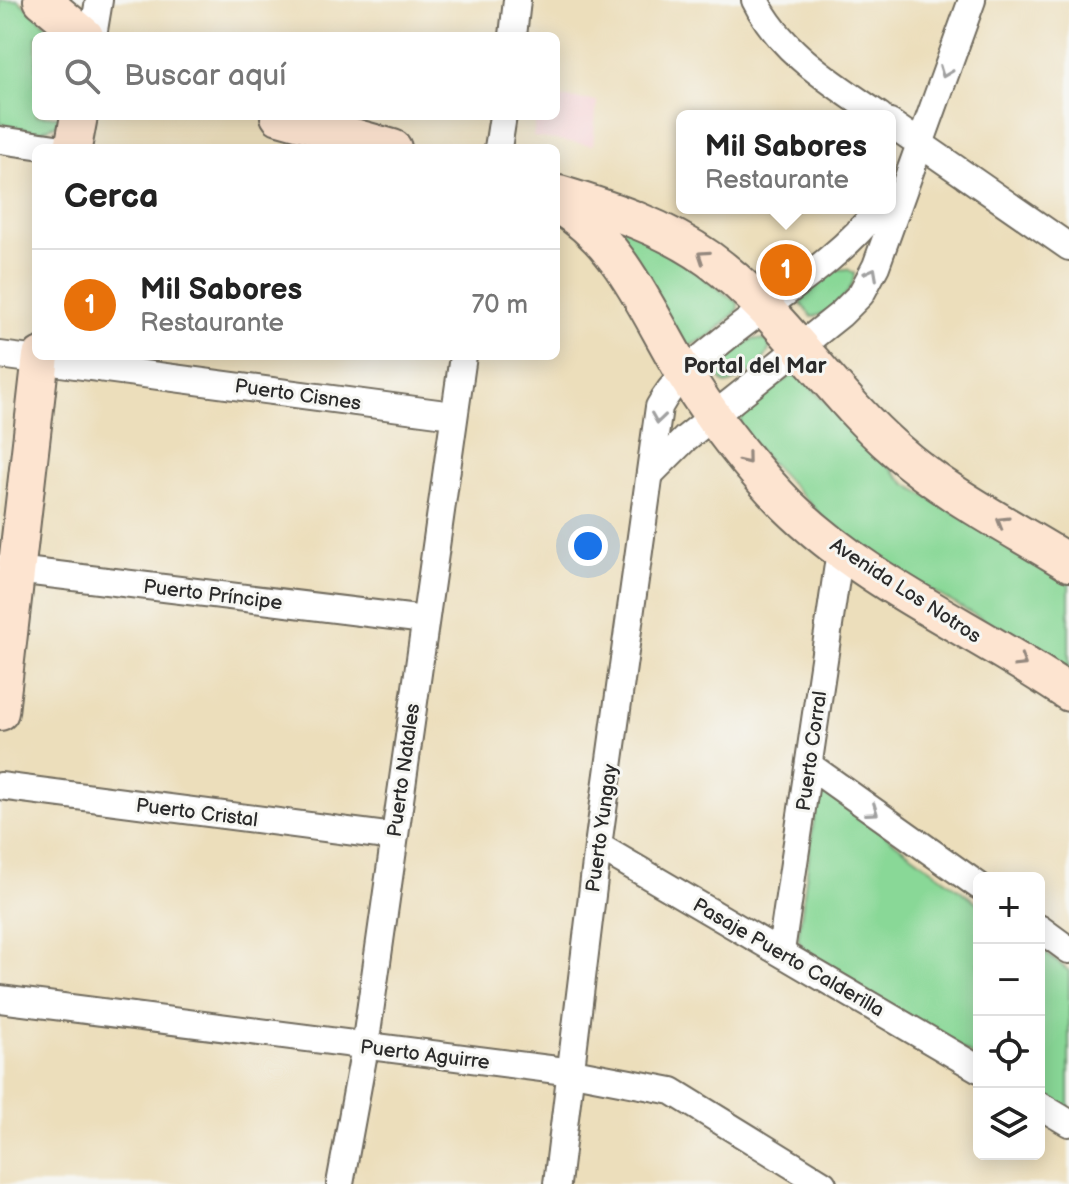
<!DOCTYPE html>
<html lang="es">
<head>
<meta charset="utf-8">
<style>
  body { margin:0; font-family:"Balsamiq Sans",sans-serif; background:#f2f2f2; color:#222 }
  .controls { position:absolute; right:24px; bottom:24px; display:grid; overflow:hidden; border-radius:12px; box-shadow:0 4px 20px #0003 }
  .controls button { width:72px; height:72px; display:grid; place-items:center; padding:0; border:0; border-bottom:2px solid #e0e0e0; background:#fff; color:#222; font:40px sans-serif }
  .you { position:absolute; left:588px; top:546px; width:28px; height:28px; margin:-20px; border:6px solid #fff; border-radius:50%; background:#1a73e8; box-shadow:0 0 0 12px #1a73e833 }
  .badge { display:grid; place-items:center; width:52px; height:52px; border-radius:50%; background:#d93025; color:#fff; font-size:26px; font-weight:700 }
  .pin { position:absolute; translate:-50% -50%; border:4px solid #fff; box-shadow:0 2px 8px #0006 }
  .popup { position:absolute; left:676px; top:110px; width:220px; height:104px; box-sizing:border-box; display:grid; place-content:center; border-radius:12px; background:#fff; filter:drop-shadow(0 2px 6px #0005); font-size:26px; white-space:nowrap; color:#767676 }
  .popup b { font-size:30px; color:#222 }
  .popup::after { content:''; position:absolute; left:50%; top:100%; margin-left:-16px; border:16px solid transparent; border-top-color:#fff }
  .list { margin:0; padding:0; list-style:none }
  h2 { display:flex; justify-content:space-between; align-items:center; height:104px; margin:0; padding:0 32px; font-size:34px }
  h2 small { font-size:26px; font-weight:400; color:#767676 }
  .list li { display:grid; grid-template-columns:52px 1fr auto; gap:24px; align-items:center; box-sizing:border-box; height:112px; padding:0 32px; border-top:2px solid #e0e0e0 }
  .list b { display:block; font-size:30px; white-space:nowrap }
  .list p { margin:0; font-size:26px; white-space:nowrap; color:#767676 }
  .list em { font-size:26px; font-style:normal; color:#767676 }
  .icon { flex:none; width:44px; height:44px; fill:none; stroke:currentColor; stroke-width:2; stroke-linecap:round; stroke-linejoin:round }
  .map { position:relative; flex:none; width:1069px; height:1184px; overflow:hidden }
  .search { position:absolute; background:#fff; box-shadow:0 4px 20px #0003; left:32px; top:32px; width:528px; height:88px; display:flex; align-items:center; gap:20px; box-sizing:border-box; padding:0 28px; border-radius:12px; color:#767676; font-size:30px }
  .panel { position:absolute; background:#fff; box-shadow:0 4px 20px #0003; left:32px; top:144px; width:528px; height:216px; border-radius:12px }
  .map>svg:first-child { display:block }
  .built { fill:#f7cfd3 }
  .green { fill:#89d897; stroke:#5a8261; stroke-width:2 }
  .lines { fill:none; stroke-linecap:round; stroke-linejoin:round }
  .street-casing { stroke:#6f6a5d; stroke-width:30 }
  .secondary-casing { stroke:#6f6a5d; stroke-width:40 }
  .street { stroke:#fff; stroke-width:26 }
  .secondary { stroke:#fde4d0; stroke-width:36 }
  .oneway { stroke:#a0a0a0 }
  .oneway2 { stroke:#94887e }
  .labels { text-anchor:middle; stroke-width:6; stroke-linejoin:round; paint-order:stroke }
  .street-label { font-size:20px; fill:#2b2b2b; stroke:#f6f6f2 }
  .neighbourhood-label { font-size:22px; font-weight:bold; fill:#2b2b2b; stroke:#f6f6f2 }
</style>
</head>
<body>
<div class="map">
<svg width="1069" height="1184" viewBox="0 0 1069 1184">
  <rect width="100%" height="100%" fill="#f6f6f2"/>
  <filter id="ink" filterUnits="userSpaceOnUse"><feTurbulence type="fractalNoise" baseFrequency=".0125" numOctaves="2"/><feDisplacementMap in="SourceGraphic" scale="16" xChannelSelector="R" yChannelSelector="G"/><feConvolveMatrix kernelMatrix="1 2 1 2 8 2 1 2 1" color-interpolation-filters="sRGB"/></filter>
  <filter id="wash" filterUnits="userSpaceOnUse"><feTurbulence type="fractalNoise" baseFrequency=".006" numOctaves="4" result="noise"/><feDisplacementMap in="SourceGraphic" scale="32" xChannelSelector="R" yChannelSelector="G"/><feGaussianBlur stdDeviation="1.8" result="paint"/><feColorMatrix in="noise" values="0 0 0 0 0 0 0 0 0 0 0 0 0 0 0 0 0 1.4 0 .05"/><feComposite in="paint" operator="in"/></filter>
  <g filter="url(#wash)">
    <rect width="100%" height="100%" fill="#ecdebb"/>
    <!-- built -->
    <path class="built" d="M 556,97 L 597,101 L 593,145 L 533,137 L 536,116 L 556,116 Z"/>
    <!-- green -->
    <g class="green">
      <path d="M 0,0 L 18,0 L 59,36 L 36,36 L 36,116 L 65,116 L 65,121 L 38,132 L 0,124 Z"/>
      <path d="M 593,212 L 639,231 L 738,303 L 738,310 L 710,336 L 683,349 Z"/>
      <path d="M 847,269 L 854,273 C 855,292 829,314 812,317 L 801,304 L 803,295 L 835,270 Z"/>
      <path d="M 753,339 L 766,340 L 770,347 C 765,364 742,382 725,384 L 716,373 L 720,362 L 736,348 Z"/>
      <path d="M 792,376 L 803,379 L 906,484 L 1069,581 L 1069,672 L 1037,650 L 849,544 L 739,430 C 738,406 774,388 792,376 Z"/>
      <path d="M 826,792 L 979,904 L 979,1059 L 809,958 L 798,939 L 817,796 Z"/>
      <path d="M 1039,948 L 1069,971 L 1069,1113 L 1039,1095 Z"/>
    </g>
  </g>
  <g filter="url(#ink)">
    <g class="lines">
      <!-- street casing -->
      <g class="street-casing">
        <g id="street">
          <path d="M 755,0 C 781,53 833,83 880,116"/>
          <path d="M 93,36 L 99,0"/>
          <path d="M 513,36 L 517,0"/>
          <path d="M 890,123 L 1069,247"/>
          <path d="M 0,140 L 56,148"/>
          <path d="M 498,148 L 503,116"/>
          <path d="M 0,355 L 453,415"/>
          <path d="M 652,472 L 686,438 L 841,314 L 861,294 L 876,266 L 972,0"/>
          <path d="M 0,568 L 425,620"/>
          <path d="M 810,766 L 979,886"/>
          <path d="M 0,786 L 394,837"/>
          <path d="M 598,846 L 979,1069"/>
          <path d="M 1039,928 L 1069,950"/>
          <path d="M 781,951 L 840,551"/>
          <path d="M 0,999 L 573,1072 L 672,1091 L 823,1184"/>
          <path d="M 1039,1105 L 1069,1123"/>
          <path d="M 340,1184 L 365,1047 L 463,356"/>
          <path d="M 557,1184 L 598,846 L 659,407 C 673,381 695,362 718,344 C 770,301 839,261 879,208"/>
        </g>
      </g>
      <!-- secondary casing -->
      <g class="secondary-casing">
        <g id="secondary">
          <path d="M 42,0 L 85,36"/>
          <path d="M 279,116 L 393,148"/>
          <path d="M 73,148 L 79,116"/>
          <path d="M 559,194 C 612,210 664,227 709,259 C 781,311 829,392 896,450 C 947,495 1011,527 1069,563"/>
          <path d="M 556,204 C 622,241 648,315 686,376 C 715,422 749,466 787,505 C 868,585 976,629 1069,693"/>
          <path d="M 0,712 L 41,356"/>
        </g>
      </g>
      <!-- street -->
      <use href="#street" class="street"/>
      <!-- secondary -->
      <use href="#secondary" class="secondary"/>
    </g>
    <!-- one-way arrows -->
    <defs><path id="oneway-chevron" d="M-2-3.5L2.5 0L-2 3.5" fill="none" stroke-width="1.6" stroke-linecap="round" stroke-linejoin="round" transform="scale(2)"/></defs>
    <g class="oneway">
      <use href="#oneway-chevron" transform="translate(945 72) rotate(111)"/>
      <use href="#oneway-chevron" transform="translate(872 273) rotate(-62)"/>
      <use href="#oneway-chevron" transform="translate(658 418) rotate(98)"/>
      <use href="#oneway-chevron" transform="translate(873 811) rotate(35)"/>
    </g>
    <g class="oneway2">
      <use href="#oneway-chevron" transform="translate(703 256) rotate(-146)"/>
      <use href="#oneway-chevron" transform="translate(746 459) rotate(51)"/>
      <use href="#oneway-chevron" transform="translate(1002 522) rotate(-149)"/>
      <use href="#oneway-chevron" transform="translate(1021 662) rotate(32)"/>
    </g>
  </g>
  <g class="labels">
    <!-- street labels -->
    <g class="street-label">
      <text transform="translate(298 394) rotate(8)" y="7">Puerto Cisnes</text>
      <text transform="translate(906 590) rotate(33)" y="7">Avenida Los Notros</text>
      <text transform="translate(213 594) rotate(7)" y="7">Puerto Príncipe</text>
      <text transform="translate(811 751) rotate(-82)" y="7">Puerto Corral</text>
      <text transform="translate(403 770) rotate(-82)" y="7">Puerto Natales</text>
      <text transform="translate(197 812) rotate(7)" y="7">Puerto Cristal</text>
      <text transform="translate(601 828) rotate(-82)" y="7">Puerto Yungay</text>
      <text transform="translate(789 957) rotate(30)" y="7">Pasaje Puerto Calderilla</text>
      <text transform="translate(425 1054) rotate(7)" y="7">Puerto Aguirre</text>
    </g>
    <!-- neighbourhood labels -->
    <g class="neighbourhood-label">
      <text x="755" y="373">Portal del Mar</text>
    </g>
  </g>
</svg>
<div class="controls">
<button>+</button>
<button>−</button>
<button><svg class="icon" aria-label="locate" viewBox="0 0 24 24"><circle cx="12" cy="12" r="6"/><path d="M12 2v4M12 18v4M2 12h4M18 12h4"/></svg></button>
<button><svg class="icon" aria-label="layers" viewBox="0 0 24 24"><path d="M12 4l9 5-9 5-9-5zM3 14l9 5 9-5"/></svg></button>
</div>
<div class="you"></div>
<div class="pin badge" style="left:786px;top:270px;background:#e8710a">1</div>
<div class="popup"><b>Mil Sabores</b>Restaurante</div>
<div class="search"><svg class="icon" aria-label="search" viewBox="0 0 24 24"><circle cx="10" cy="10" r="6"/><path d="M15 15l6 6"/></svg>Buscar aquí</div>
<section class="panel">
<h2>Cerca<small></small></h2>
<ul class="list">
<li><span class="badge" style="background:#e8710a">1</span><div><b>Mil Sabores</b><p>Restaurante</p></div><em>70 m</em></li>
</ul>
</section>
</div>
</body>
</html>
